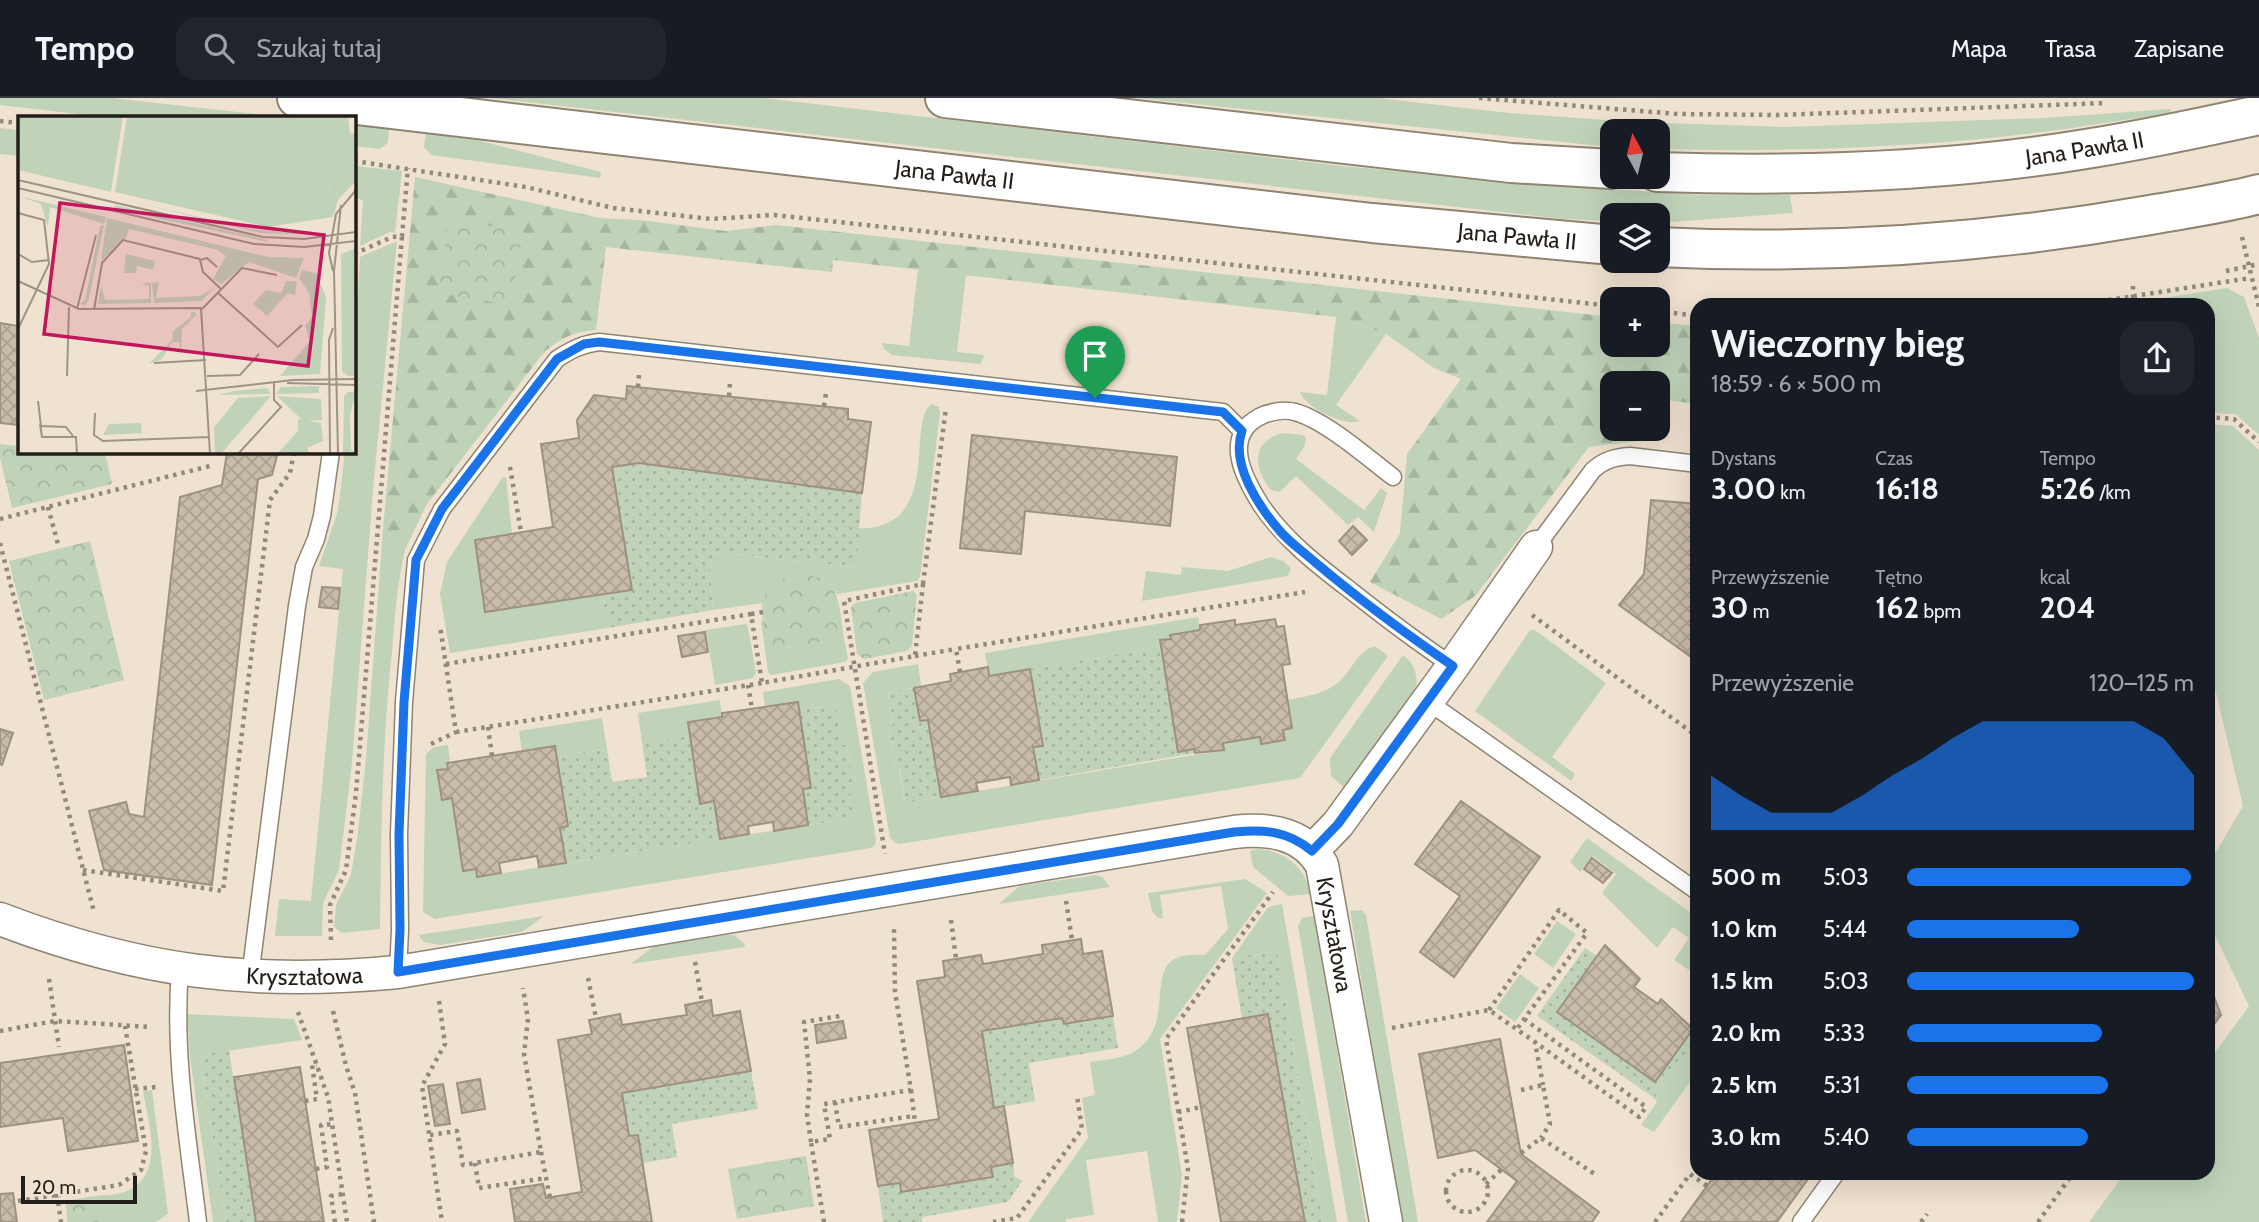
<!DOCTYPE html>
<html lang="pl">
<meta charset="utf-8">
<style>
body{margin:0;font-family:Cabin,sans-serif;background:#20242c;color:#f1f3f6;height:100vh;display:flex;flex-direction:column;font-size:26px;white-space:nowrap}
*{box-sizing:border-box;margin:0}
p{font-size:23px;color:#9ea1a6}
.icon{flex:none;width:38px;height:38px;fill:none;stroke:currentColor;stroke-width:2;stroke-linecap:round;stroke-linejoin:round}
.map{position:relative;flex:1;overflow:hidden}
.drawer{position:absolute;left:1690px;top:200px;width:525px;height:882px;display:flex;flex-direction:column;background:#171b24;border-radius:21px;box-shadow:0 7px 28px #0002}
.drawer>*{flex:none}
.needle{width:46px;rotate:353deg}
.controls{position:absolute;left:1600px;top:21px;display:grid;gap:14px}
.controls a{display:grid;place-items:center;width:70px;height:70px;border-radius:14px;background:#171b24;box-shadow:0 7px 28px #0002;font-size:35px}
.scale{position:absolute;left:21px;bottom:18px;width:116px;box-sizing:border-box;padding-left:7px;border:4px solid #231e17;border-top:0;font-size:19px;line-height:24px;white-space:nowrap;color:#231e17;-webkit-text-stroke:5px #f0e2d0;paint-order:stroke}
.pin{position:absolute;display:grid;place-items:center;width:60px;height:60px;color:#fff;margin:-72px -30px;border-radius:50% 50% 50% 0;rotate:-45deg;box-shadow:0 0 7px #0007}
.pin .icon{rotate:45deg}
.round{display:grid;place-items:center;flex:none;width:74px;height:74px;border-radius:21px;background:#20242c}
.head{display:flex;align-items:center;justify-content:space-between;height:119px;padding:0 21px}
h1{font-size:38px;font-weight:700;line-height:52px}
.stats{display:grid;grid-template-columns:repeat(3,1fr);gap:10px;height:119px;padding:7px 21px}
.stats div{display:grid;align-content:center}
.stats b{font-size:30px;font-weight:700}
.stats small{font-size:19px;font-weight:400}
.stats p{font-size:19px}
.chart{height:196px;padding:14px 21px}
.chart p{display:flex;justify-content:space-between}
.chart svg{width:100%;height:126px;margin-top:7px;fill:#1a73e8;opacity:.7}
ul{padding:0 21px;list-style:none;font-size:23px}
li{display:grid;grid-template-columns:112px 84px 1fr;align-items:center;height:52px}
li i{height:18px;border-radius:9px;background:#1a73e8}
header{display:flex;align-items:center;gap:42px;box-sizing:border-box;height:98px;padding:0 35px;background:#171b24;border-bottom:2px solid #363941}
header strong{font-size:33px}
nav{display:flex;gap:38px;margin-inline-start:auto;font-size:24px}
.search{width:490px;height:63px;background:#20242c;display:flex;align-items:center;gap:18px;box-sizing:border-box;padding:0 24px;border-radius:21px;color:#9ea1a6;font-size:26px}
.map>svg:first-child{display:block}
.grass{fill:#c0d3b9}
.forest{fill:url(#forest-firs)}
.park{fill:url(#park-crowns)}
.garden{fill:url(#garden-dots)}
.building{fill:url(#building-cross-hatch);stroke:#9d9180;stroke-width:2}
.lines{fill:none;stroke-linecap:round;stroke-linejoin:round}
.lane-casing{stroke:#8f8372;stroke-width:19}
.street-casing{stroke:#8f8372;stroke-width:35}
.primary-casing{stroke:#8f8372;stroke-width:42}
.path{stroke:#92887b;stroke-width:4.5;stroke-dasharray:3.5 5;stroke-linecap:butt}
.lane{stroke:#fff;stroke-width:16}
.street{stroke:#fff;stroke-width:32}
.primary{stroke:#fff;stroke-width:38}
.route-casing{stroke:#fff;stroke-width:14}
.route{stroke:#1a73e8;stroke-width:9}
.labels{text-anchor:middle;stroke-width:7;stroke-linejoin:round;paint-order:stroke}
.street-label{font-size:23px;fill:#231e17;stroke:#f0e2d0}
.inset-road{fill:none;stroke:#9e9486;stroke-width:2}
.view{fill:#c2185b;fill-opacity:0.15;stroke:#c2185b;stroke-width:3.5}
.inset-edge{fill:none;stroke:#231e17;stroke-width:3.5}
</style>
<header>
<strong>Tempo</strong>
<div class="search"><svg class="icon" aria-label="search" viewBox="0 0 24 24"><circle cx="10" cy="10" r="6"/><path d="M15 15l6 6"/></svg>Szukaj tutaj</div>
<nav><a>Mapa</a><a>Trasa</a><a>Zapisane</a></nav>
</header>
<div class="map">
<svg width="2259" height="1124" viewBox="0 0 2259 1124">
<defs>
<pattern id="forest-firs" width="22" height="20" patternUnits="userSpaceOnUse" patternTransform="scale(1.75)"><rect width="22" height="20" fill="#c0d3b9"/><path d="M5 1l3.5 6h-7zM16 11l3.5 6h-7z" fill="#a5b59e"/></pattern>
<pattern id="park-crowns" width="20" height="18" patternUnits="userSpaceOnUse" patternTransform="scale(1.75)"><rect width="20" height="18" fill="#c0d3b9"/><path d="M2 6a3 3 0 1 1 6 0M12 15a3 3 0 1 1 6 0" fill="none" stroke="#a5b59e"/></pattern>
<pattern id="garden-dots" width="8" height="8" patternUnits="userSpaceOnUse" patternTransform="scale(1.75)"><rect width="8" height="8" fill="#c0d3b9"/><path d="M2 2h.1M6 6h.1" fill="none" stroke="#a5b59e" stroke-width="1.8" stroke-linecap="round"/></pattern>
<pattern id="building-cross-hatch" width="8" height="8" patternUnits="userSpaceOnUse" patternTransform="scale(1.75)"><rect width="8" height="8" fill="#c8bba9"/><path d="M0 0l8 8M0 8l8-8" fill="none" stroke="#aca091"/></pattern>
</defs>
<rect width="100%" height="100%" fill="#f0e2d0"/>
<path class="grass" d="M0,0H112L282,19H104L0,7Z
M490,0H764L1352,69L1563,88L1700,97H1790L1793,115L1657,125V117H1612V123L1564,121Z
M1138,0H1378L1509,15L1632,24L1785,29L2044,20L2170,11L2172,15C2105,25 2038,36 1971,42C1867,51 1762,54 1657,51V33H1612V49H1610Z
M354,27L389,31L388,45L379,51L354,48Z
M0,30L19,32V58L0,56Z
M426,35L481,43L601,74L600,80L431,57L424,49Z
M354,68L402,73L395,135L390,134L360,148L363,102L354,100Z
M397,143L373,392L352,665L339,772L323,805L322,838H275L279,801L311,803L343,471L319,468L338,413L345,354H354V265L360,159Z
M918,171L966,177L957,254L985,257L980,266L892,257L884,251L882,245L909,248Z
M2227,190L2244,199L2259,240V337L2235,316L2209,315L2208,206H2143L2144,203Z
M1336,219L1386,236L1336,307L1360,323C1344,329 1305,309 1300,294L1327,297Z
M932,306L939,309L940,315L920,479L917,483L837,496C821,477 811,473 787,482C774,487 768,491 763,505L713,512L710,475L713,454L855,469L858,430C868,431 875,430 885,426C936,406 908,320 932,306Z
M2209,326L2233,328L2259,352V1124H2089L2125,1075L2208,1074L2209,963L2249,908L2208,823L2209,766L2243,708L2209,565Z
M1284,335L1303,337L1306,340L1305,347L1296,361L1364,412L1381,390L1387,395L1374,434L1358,419L1348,427L1296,378L1280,394L1271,392C1253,371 1251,341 1284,335Z
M506,379L512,435L475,442L485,513L602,496L608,530L450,555L440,496L447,464L502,380Z
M383,431L405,452C397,485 395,519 392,553C382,646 381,738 380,831L342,835L334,829L336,807L351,777L358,734L366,660Z
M1271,459L1283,463L1291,470L1288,478L1142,503L1146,473L1181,477L1182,469L1228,473Z
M1198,519L1200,532L1170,537L1171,541L1160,543L1161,549L989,578L985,555Z
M761,523H764L770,553L844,540L848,561L845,564L771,577L768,574Z
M746,526L748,529L756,575L753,580L715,587L706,532Z
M1530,532H1535L1606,585L1552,659L1575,676L1571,683L1475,613Z
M1375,548L1388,558L1300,680L900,746L896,745L890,740L863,585L873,574L918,566L921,588L888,595L893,628L889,630L896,671H899L905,705L1224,652L1223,645L1260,639L1261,646L1283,632L1292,630L1288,602C1307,598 1325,596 1340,583C1352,572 1358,552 1375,548Z
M1403,557C1415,566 1418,577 1416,592L1345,690L1331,678L1330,660Z
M839,581L850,588L876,741L875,747L871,750L435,821L423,814L426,656L434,649L448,647L450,665L447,666L448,671L437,673L442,702L452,700L463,772L476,771L478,779L854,720L848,687L853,686L847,647L842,648L835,607L799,612L765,609L763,594Z
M720,602L722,619L690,638L642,645L638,615Z
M602,620L607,651L557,659L555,648L522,654L519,633Z
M1587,740L1697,819V867L1692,874L1674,862L1689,840L1673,829L1657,850L1602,795L1616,776L1593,758L1580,774L1570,764Z
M1258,751C1285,753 1305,769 1311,796L1288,798L1253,769L1250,753Z
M1096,777L1102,779L1110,789L999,806L1019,788Z
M1245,781L1267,795L1160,941L1182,1077L1177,1124H1158L1147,1053L1086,1062L1094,1117L1066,1121V1124H1028L1088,1040L1082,1000L1095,997L1090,964C1103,962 1120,961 1132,955C1178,929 1144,871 1179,859C1187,856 1197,857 1205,857L1228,831L1221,788L1160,797L1163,820H1158L1152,813L1148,795Z
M1282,806L1337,1124H1323L1277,853L1232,860L1268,809Z
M1362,812L1366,817L1418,1124H1401L1350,813Z
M544,818L522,834L440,847L424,844L418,837Z
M1314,818L1366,1124H1348L1298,828L1302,820Z
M1557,823L1576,836L1553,870L1534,856Z
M726,837H734L744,845L745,849L631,866L654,848Z
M1520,876L1539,890L1515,924L1496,910Z
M187,916L294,921L302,942L200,957L226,1124H213L190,959Z
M1697,939V974L1654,1034L1641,1027L1657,1004L1654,1000Z
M152,992L168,1116L156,1124H99L95,1098C105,1097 117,1097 127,1093C166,1076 148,1024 143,993Z"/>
<path class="forest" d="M415,79L600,120L640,122L726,133L776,127L1612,219V247H1657V224L1697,228V306L1657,301V285H1612V331H1643L1638,343L1589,349L1475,498L1441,521L1370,484L1400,435L1407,356L1461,281L1434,270L1386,236L1336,219L833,162L832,174L606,149L596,232C574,233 562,240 545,253L427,406L405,452L383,431Z"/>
<path class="park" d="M449,121L523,134L511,207L437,195Z
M0,346L19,348V354L105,355L112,386L12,410L0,360Z
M90,443L124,582L44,602L9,463Z
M802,476C842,480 839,508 844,540L770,553C767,539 761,522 762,509C763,488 785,477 802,476Z
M913,493L917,497L912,548L907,553L864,561L857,556L851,509L855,505Z
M806,1058L814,1108L737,1121L728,1071Z
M95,1098L99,1124H67L66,1105L71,1102Z"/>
<path class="garden" d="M639,365L862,395L856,469L713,454L710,475L713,512L608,530L602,496L632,492L612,369Z
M1161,549L1178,653L1194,651L1195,655L1039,682L1033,649L1043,647L1030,571Z
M914,590L920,623L928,622L941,699L905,705L900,671H896L889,629L893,627L888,594Z
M835,607L842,647H847L853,686L849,687L854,720L808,727L803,691L799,612Z
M690,638L701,706L714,703L720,741L566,765L560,730L568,728L557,659L607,651L612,684L647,679L642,645Z
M1585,850L1597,858L1557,914L1655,984L1693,931L1697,934V939L1654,1000L1537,918Z
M1277,853L1323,1124H1305L1269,917L1242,921L1232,860Z
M1113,918L1118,950L1029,965L1035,1003L994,1010L982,933L1062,920L1064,926Z
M229,952L256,1124H226L200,957Z
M751,973L758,1011L672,1026L677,1059L643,1065L638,1037L629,1038L622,995Z
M1013,1065L1014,1078L1022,1083L1008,1104L922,1119V1124H883L878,1088L900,1085L902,1094L992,1080L991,1069Z"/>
<path class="building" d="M0,225L19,228V327L0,325Z
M627,288L848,311V321L871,324L862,395L639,365L612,369L632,492L485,514L475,442L553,429L541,346L579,340L577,322L594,297L626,301Z
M972,337L1177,359L1170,428L1025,413L1021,456L960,450Z
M227,354H278L272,377L258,381L212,787L104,772L89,713L126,704L129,716L144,719L180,399L222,387Z
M1651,402L1698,406V564L1619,507L1644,476Z
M1353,428L1367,442L1352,457L1339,443Z
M322,489L340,490L338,511L319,509Z
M1275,521L1277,529L1284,528L1290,566L1282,567L1292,630L1283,632L1285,642L1261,646L1260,639L1223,645L1224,652L1195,655L1194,651L1178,654L1160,542L1171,541L1170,537L1200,532V527L1235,522V527Z
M705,534L708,554L682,559L678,538Z
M988,569L989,578L1030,571L1043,648L1033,649L1039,682L1011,687L1010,679L976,685L978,693L941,699L928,622L920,623L914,590L951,583L950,576Z
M798,604L811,690L803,691L808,727L774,733L773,724L748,728L749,736L720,741L714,703L700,706L688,624L722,619V615Z
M0,631L13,635L2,667L0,666Z
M555,648L568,728L560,730L566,765L539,769L537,758L499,765L501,775L477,779L476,771L463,773L452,700L442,702L437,672L448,671L447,665Z
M1461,703L1540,759L1454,879L1420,854L1460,798L1415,766Z
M1592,760L1612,775L1603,785L1584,771Z
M1081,841L1083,856L1102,853L1113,918L1064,926L1062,920L982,933L994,1010L1004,1008L1013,1065L991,1069L993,1079L901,1094L900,1085L878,1088L869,1032L939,1021L917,883L945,879L943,863L981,857L983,866L1043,856L1042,847Z
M1605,847L1640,881L1634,889L1658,906L1661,901L1693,931L1655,984L1557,914Z
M2208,883L2221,917L2208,934Z
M711,902L713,918L740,913L751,973L622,995L629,1038L638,1037L652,1124H515L510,1091L543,1086L546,1100L582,1094L558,942L592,936L589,922L620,916L622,927L687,917L685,907Z
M1268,916L1305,1124H1221L1187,930Z
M843,923L846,940L817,945L815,927Z
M1500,941L1521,1056L1599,1114L1592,1124H1487L1517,1083L1475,1052L1438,1060L1419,956Z
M124,947L138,1043L68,1053L63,1020L0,1029V965Z
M300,969L324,1124H256L234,979Z
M480,981L485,1011L462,1015L457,985Z
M443,986L450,1026L435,1028L428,988Z
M1717,1074H1813L1777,1124H1681Z
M13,1095L17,1124H0V1096Z"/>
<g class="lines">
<g class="lane-casing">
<path id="lane" d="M1393,379C1368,360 1325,322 1295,314C1283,311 1269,314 1259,319C1222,339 1244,380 1261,407C1284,441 1317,467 1350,492C1384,519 1417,544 1453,568
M1536,449L1593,372C1604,362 1615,359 1630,358L1698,366
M1427,603L1698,794
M180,872C173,957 188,1040 198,1124
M398,874L400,832L399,736L404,604L416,462L442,411L557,261C571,252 582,246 599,244L1223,314L1242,333
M250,879L297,508L304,469L316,441L322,418L331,354
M1801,1124L1837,1074"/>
</g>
<g class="street-casing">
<g id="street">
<path d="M1312,753L1338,726L1453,568L1536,449"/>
<path id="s1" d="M0,821C139,874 250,888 398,874L1234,734C1268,730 1303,734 1322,767L1386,1124"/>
</g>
</g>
<g class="primary-casing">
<g id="primary">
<path id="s2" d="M297,0L1372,125L1612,147"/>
<path d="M945,0L1511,65L1612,71"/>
<path id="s3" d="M1657,74C1802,79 1949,74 2092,50C2148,41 2204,29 2259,17"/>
<path d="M1657,149C1820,157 1984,146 2144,118C2183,111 2221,106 2259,96"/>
</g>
</g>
<path class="path" d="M1479,0L1678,16L1779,17L2107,5
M0,23L19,25
M354,63L526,89L613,110L711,121L774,117L1612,208
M2242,139L2259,209
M354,156L392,139L402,138L408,70
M2226,173L2259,166
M2133,188V206
M2083,206L2250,180
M1657,213L1698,218
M638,289L639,276
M729,298L730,285
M824,308L826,295
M2208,319L2234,321L2259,344
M510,369L521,434
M48,409L59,450
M0,421L214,367
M0,445L94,814
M923,486L946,310
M751,516L763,514
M1532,517L1698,639
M915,558L956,551
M446,566L751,516L762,585L915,558L923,486L844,503L885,756
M960,574L956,551L1305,494
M748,587L752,611
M488,629L492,658
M456,634L762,585
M431,646L456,634L440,528
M83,772L223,793L270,402L290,375L294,354
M1066,803L1072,842
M951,822L956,861
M331,842L330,807L346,772L356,695L402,138
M695,864L702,904
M588,880L596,920
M49,881L59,949
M439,903L445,946L422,988L442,1124
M1489,912L1559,812L1587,835L1517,931
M333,913L346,968L355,995L374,1124
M298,914L328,999L347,1124
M1524,921L1646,1009L1639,1019L1535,944
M1392,930L1489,912L1535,944L1543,987
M0,933L55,923L152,929
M135,991L156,989
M911,992L915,1025
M1521,992L1543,987L1550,1026L1541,1040
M305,1003L317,1001L312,967H317
M835,1004L839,1029L914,1018
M1178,1014L1201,1009
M430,1037L457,1033L463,1067L541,1054L524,956L528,921L523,890
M811,1044L807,1017L810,981L804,924L840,918
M541,1054L550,1100
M1521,1055L1541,1040L1596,1077
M475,1065L479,1090L546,1080
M316,1071L327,1069L321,1027L332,1026
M1446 1093a21 21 0 1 1 42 0a21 21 0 1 1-42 0Z
M1486,1086L1501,1072
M57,1096L61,1124
M18,1103L119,1087L141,1072L146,1053L125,928
M335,1124L331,1098L343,1096
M824,1124L811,1044L830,1041L824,1006L911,992L895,894L894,831
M993,1124L1017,1120L1082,1031L1077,998
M1182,1124L1188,1070L1166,941L1273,794
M1655,1124L1690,1076L1707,1088
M1921,1124L1927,1116
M2038,1124L2074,1074"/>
<use href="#lane" class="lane"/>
<use href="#street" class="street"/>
<use href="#primary" class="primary"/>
</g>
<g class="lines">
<g class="route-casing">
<path id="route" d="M599,244L1223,314L1242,333C1230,366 1259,409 1280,433C1290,445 1305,455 1316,465C1360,502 1406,536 1453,568L1338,726L1312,753C1288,733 1264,731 1234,734L398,874L400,832L399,736L404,604L416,462L442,411L557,261L584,246Z"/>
</g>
<use href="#route" class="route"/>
</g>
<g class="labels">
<g class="street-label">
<text dy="8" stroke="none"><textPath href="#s3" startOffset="429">Jana Pawła II</textPath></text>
<text dy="8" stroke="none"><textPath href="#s2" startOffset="662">Jana Pawła II</textPath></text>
<text dy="8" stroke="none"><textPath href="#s2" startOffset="1228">Jana Pawła II</textPath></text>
<text dy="8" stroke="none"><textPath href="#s1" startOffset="1424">Kryształowa</textPath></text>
<text dy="8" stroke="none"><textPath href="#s1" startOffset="312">Kryształowa</textPath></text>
</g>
</g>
<g transform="translate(18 18)">
<rect width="338" height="338" fill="#f0e2d0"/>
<path d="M0,0H105L93,76L0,54ZM332,17H338V65L320,84L315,101L309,56L336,50ZM0,80L88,101L86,108L32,91L30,111L23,88ZM100,82L232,113L295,119L242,117ZM97,89L250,124V126L96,93ZM86,109L71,182L68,189L62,188L67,184L82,110ZM338,132V260H330L324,256L323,138ZM284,154L298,157L308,181L302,258L262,260L292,225L287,210L294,201L291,177L281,162ZM268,165L279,166L277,179L270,177L249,200L235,188L248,174L263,177ZM141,166L138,182L182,180L196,172L184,185L136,187L134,167ZM123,167H133V187L80,188L83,169L87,184L131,183V170ZM165,196H176L179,198L164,213L163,240L161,226H154L144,243L131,248L154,224L155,215L173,201V196ZM301,270V277L258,278L263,271ZM249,272L253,278L200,279L216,275ZM330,276H338L332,299L333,333L338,338H325L326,280ZM253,280L203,338H197L196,311L220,282ZM259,280L303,283L304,304L285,305ZM280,303L303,307L305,325L289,332L292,338H259L280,315ZM123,307L124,317L85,319L91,308Z" fill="#c0d3b9"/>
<path d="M89,102L250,141L286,142L278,162L231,146L203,168L195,163L208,140L200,134L111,113L108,122L83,145Z" fill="#c0d3b9"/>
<path d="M109,0H330L336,50L309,57L315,101L250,111L97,76ZM108,138L137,145L135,154L119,150L118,157H106Z" fill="#c0d3b9"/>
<path class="inset-road" d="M0,64L245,121L286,123L338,116M0,72L236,128L286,131L338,125M0,97L26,104L31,148L0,213M0,138L14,146L31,144M199,151L189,142L182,144L185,156L204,174M315,155L311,137L318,98L338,74M0,165L61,193L183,192L192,338M200,177L260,231L284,209M59,193L78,119M184,193L224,152L259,159M76,194L84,147L105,124L182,143M136,247L188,244M49,260L51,191M189,260L222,259L241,238M269,267L338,269M178,275L275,264L338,263M20,285L23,310L48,311L55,320M77,297L76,319L85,325L191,321M22,308L24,321H58L59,338M220,338L263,291L256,284V267M312,338L311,224L315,212M320,338L316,155L323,89"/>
<path class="view" d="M42,87L306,119L290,250L26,218Z"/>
<rect width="338" height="338" class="inset-edge"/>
</g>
</svg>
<div class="controls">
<a><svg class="needle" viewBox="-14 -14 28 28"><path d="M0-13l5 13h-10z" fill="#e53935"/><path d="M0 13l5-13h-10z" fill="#9ea1a6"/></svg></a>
<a><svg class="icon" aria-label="layers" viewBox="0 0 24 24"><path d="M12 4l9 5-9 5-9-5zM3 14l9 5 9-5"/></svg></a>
<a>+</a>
<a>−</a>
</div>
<div class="scale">20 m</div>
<div class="pin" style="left:1095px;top:300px;background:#1e9e55"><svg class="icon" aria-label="arrive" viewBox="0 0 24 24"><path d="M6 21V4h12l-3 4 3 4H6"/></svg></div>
<section class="drawer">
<div class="head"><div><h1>Wieczorny bieg</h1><p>18:59 · 6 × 500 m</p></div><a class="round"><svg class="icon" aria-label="share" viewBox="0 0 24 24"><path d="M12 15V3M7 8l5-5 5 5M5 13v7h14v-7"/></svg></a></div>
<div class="stats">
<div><p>Dystans</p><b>3.00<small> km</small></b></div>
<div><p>Czas</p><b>16:18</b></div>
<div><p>Tempo</p><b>5:26<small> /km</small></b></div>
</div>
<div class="stats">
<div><p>Przewyższenie</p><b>30<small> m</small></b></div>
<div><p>Tętno</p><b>162<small> bpm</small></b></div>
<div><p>kcal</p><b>204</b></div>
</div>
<div class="chart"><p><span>Przewyższenie</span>120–125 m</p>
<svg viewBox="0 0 160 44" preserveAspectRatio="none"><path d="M0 44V25L10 32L20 38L30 38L40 38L50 32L60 25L70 19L80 12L90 6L100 6L110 6L120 6L130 6L140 6L150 12L160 25V44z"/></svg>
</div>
<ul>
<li><b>500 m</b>5:03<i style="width:99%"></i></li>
<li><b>1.0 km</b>5:44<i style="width:60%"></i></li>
<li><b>1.5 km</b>5:03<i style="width:100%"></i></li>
<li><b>2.0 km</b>5:33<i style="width:68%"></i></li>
<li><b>2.5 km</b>5:31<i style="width:70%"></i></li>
<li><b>3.0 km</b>5:40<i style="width:63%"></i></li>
</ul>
</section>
</div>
